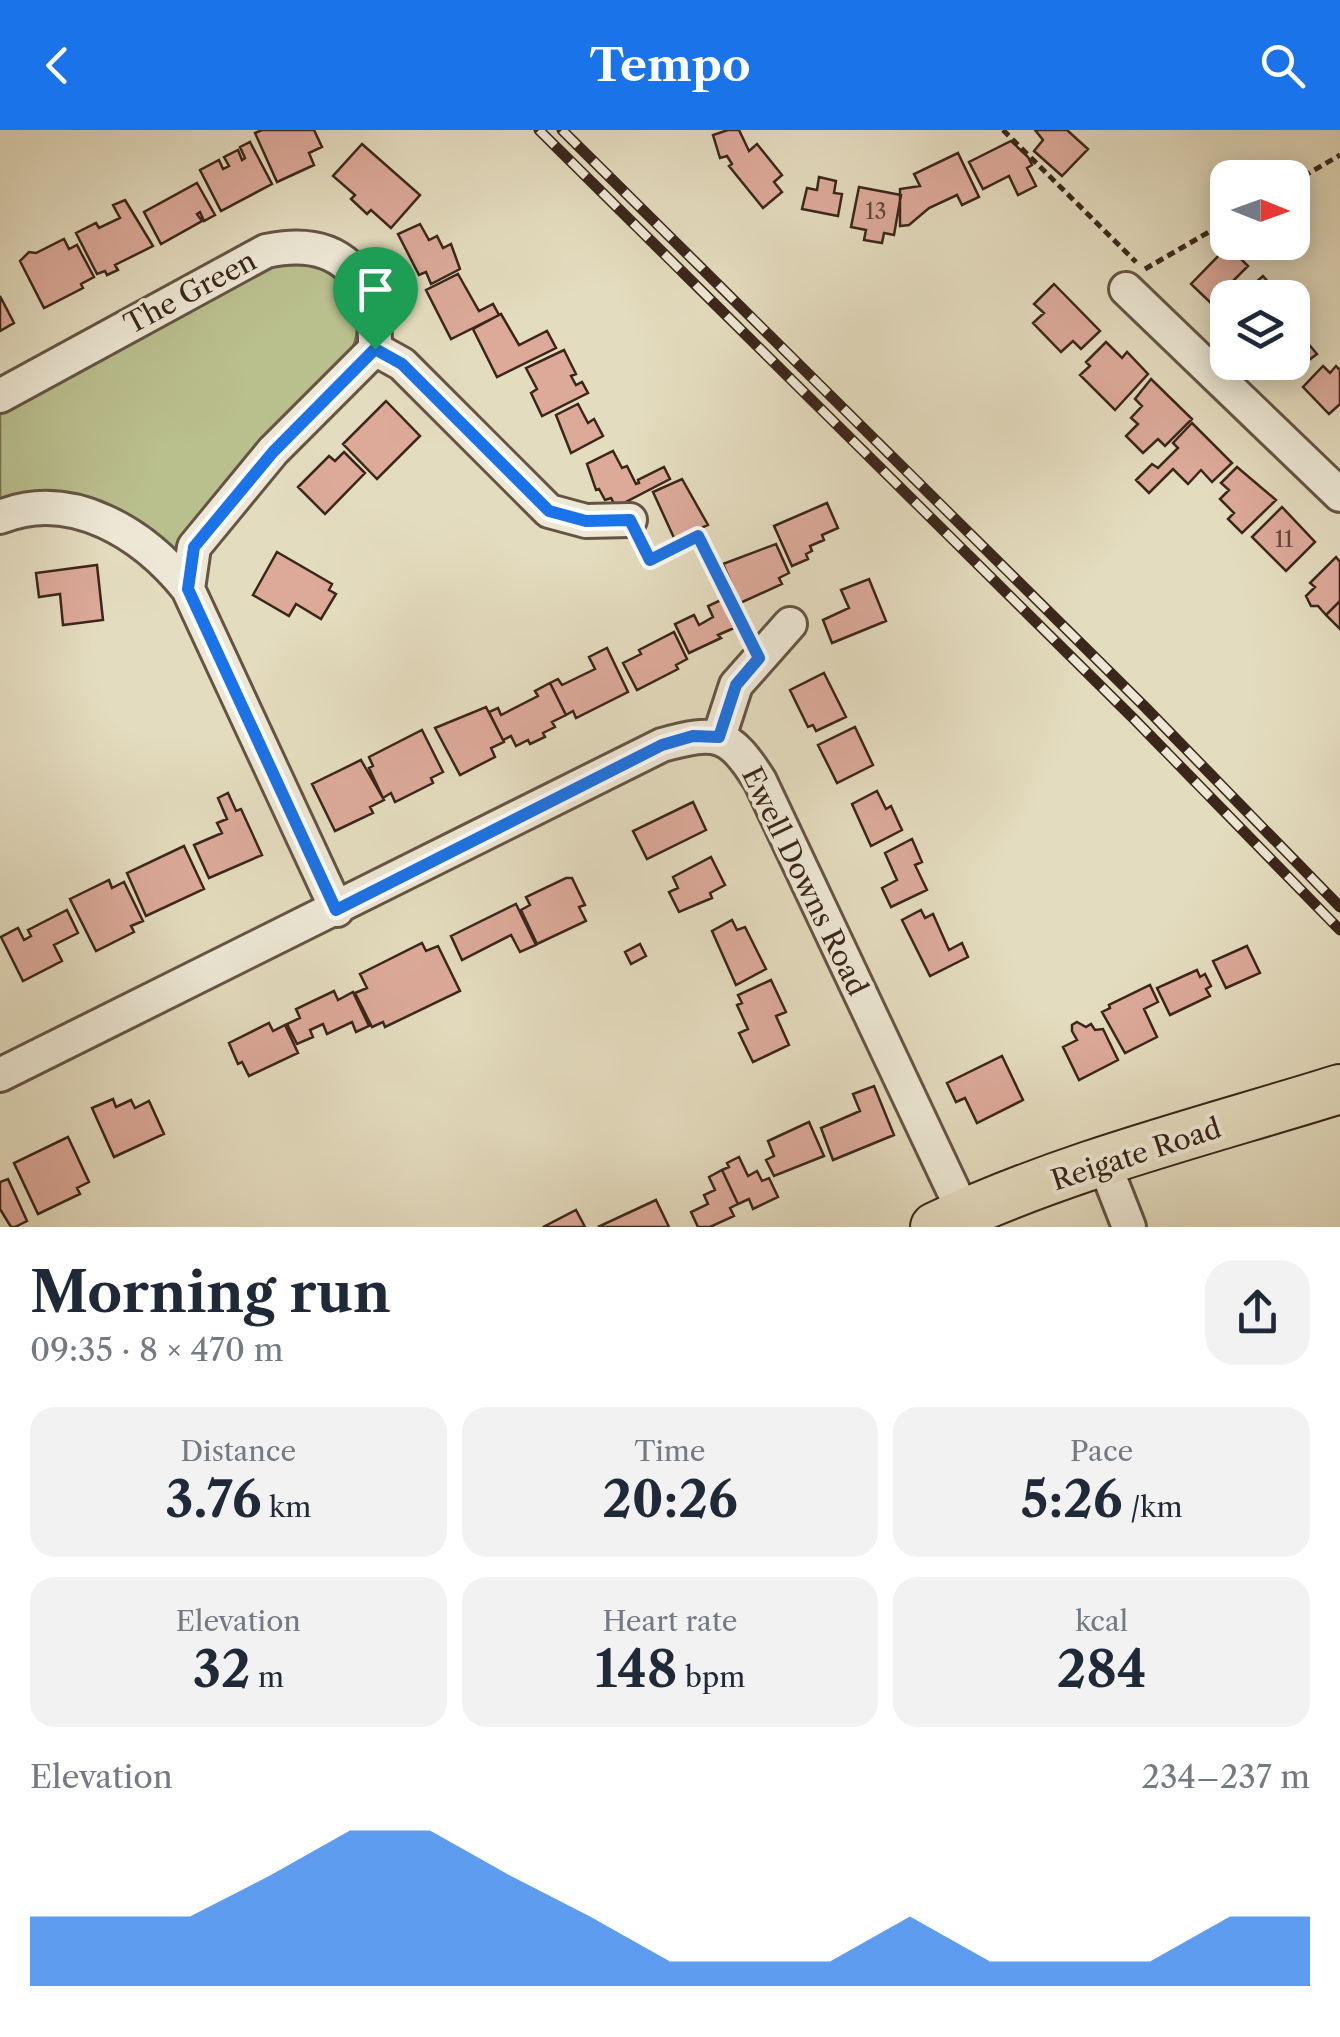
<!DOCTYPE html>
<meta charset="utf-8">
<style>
body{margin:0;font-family:"Libre Caslon Text",serif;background:#f2f2f3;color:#1f2937;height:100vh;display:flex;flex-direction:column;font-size:38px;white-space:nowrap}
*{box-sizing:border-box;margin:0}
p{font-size:32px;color:#747a83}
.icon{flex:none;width:55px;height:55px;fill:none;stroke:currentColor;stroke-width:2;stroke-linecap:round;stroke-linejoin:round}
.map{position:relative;height:1097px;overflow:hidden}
.side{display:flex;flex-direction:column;background:#fff;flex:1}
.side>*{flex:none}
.needle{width:65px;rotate:91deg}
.controls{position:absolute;left:1210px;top:30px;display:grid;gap:20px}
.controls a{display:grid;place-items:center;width:100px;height:100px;border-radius:20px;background:#fff;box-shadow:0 5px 25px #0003;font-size:50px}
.pin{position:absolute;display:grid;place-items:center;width:85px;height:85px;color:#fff;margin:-102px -42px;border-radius:50% 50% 50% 0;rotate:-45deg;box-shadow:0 0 10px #0007}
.pin .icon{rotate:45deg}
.round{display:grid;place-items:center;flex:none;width:105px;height:105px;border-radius:30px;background:#f2f2f3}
.headline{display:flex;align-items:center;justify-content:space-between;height:170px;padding:0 30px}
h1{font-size:55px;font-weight:700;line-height:75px}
.metrics{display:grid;grid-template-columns:repeat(3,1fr);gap:15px;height:170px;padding:10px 30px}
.metrics div{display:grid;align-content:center;border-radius:25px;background:#f2f2f3;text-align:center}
.metrics b{font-size:50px;font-weight:700}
.metrics small{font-size:28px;font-weight:400}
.metrics p{font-size:28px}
.chart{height:280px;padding:20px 30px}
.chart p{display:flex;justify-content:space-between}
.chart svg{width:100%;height:180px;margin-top:10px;fill:#1a73e8;opacity:.7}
header{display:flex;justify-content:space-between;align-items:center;height:130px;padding:0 30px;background:#1a73e8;color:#fff;font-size:45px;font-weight:700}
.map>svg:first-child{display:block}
.green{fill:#babf8e;stroke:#7a7254;stroke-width:2.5}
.building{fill:#ddaa9a;stroke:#3b261b;stroke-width:2.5}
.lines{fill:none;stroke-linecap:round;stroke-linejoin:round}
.minor-casing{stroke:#655444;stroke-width:38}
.highway-casing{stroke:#3b261b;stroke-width:52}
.path{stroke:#3b261b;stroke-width:5;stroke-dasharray:8 5;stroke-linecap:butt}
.minor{stroke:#ede8d5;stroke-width:32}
.highway{stroke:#e4dcbf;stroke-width:48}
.rail-casing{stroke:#3b261b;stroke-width:11}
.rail{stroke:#ede8d5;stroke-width:8;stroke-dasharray:22;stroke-linecap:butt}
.route-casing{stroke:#fff;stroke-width:20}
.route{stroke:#1a73e8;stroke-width:12}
.labels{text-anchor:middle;stroke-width:8;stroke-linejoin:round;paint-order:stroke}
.number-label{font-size:22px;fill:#64473b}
.street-label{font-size:28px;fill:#3b261b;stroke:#ede8d5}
</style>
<header><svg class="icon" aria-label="back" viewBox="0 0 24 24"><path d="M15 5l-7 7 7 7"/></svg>Tempo<svg class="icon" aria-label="search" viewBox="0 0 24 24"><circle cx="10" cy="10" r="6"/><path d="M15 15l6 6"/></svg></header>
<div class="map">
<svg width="1340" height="1097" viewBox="0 0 1340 1097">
<rect width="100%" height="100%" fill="#e4dcbf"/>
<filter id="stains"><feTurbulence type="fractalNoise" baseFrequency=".002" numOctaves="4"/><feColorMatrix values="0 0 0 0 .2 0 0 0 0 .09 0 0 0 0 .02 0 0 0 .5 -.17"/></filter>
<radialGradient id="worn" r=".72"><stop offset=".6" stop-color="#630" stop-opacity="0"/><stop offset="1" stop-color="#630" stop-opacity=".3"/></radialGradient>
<path class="green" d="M319,129C351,162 370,176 350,226L176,430L143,404L0,379V276L266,133Z"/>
<path class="building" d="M262,0H314L322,17L309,23L314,35L277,52L255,3Z
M728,0H739L749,21L757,14L782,45L774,52L782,62L763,78L729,36L732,34L727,26L720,28L713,5Z
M1035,0H1067L1088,19L1062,46L1034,21L1043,10Z
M1011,11L1028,27L1032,35L1027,38L1036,56L1018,65L1009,46L983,59L969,32Z
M250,12L272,54L221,81L200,40L219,30L223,39L229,36L224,27L238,20L242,30L245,28L240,17Z
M362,14L420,65L391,98L371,80L367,84L351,69L355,65L333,46Z
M958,23L979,67L962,75L957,65L929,78L909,95L900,96V59L920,56L914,44Z
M819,47L836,51L834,63L842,64L838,86L802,79L807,58L817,60Z
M197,53L215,85L204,91L200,82L197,84L202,91L161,114L144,82Z
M859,57L901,65L894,105L884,103L882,113L864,110L866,100L851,97Z
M125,70L153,116L115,135L118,140L107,145L105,141L97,144L76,103L96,93L99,98L120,88L113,75Z
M420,94L429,110L437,106L443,118L451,114L460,139L431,154L426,142L419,145L398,104Z
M64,109L69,119L77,115L94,147L81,154L83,158L44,178L20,131L29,122L36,123Z
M1228,116L1248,136L1232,152L1236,156L1215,177L1191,154Z
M458,144L479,181L493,174L499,185L451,209L426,160Z
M1263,146L1282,168H1238Z
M1054,154L1100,201L1081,219L1073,211L1061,222L1033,193L1044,183L1034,174Z
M0,166L14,193L0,201Z
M501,184L519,215L547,201L556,218L497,247L473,199Z
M1293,196L1317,224L1285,248L1271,232H1292Z
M1106,212L1122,228L1127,222L1148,244L1115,280L1080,245L1090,236L1086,232Z
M564,220L576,244L571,246L576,255L582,252L588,263L542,286L531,263L537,259L526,238Z
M1323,236L1330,243L1336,236L1340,240V274L1329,284L1303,257Z
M1151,249L1192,289L1165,316L1158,309L1143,323L1126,306L1138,294L1131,288L1142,276L1135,269Z
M386,271L420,306L377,349L343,314Z
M578,274L588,293L594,289L603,306L571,323L556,285Z
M1192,293L1232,333L1212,352L1201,340L1188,354L1173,339L1149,363L1136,350L1152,334L1158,338L1178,318L1173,313Z
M613,321L622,338L627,336L636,354L639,353L638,350L664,337L670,349L616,377L611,368L605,370L599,359L596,360L587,334Z
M344,322L365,343L325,384L298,357L329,326L335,331Z
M1237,337L1276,370L1242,403L1228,389L1234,383L1220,369L1229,360L1221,353Z
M682,349L708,395L675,410L653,362Z
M827,373L838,398L822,405L824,410L810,416L812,421L806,424L808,429L792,436L774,396Z
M1282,377L1315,412L1286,441L1252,407Z
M776,414L789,443L779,448L782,454L740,473L723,434Z
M277,422L332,454L329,460L336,464L321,489L296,474L289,486L253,465Z
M1336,427L1340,432V471L1326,485L1318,476H1311L1306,466L1315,457L1310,453Z
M97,435L103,490L63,495L60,464L39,467L36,443Z
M869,449L886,491L832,513L823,490L849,478L841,460Z
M721,470L734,498L718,505L721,508L689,523L675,494L694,485L699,495L713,487L708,476Z
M1340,471V499L1326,485Z
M674,502L687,529L676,535L678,539L637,560L623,533L641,524L639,520Z
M607,518L628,562L576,588L573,581L566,585L550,553L558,549L562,555L595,539L589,527Z
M824,543L846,587L816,601L813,595L808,597L790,560Z
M550,553L566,585L552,592L555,597L543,603L545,607L530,614L528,610L516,616L511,606L503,610L489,582L498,578L501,585L538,566L535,561Z
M486,577L504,612L491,618L495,627L460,645L435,598Z
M855,597L873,635L837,653L818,615Z
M422,600L443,642L431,648L433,653L395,672L391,663L383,668L369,638L373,636L369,627Z
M361,630L384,670L370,677L373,683L335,701L312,654Z
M877,661L886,679L891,676L902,700L871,716L852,674Z
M228,663L236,681L241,679L262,725L209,748L194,715L222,703L217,693L227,689L218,668Z
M693,672L706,700L647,729L633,701Z
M912,709L922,732L915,735L927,760L891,777L882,758L897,750L885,723Z
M184,716L204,759L146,786L127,743Z
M711,727L725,755L710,763L712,768L679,782L669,762L678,758L673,747Z
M566,748H572L585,775L579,777L586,791L537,814L521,780L530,775L526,767Z
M109,750L112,758L124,752L143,791L131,796L134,802L96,821L70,769Z
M516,774L536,815L520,822L511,805L462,830L451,806Z
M67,780L78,803L54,815L62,831L23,851L1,807L18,798L24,810L31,806L28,800Z
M921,780L925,788L933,784L949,820L962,813L968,827L930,846L902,790Z
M732,790L737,800L745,797L766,839L736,855L712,801Z
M422,813L426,821L438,816L460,861L385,897L383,892L372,897L355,863L367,858L360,844Z
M640,814L646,826L631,834L625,822Z
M1247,816L1260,843L1226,858L1213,831Z
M1197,840L1200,847L1205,844L1211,856L1206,859L1210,866L1170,885L1157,858Z
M771,850L786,882L776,886L789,915L753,932L739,903L748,899L737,875L742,873L738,865Z
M1150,855L1158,872L1144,879L1157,907L1125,923L1102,882L1110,878L1109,875Z
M334,861L338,870L353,862L369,896L356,902L352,892L327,904L323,894L310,900L313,907L297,914L287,894L300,888L296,879Z
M1077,892L1086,897L1091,894L1095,900L1103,899L1118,930L1079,950L1063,917L1077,910L1072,901V895Z
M269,893L273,901L285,895L298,923L249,946L242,932L238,934L229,913Z
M1002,926L1023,970L977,993L965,968L956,972L947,953Z
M874,956L894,1005L833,1030L821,998L860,981L853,964Z
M113,969L116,977L131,970L135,978L149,971L164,1004L114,1027L92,978Z
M809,992L824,1026L774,1046L766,1030L774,1026L768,1011Z
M68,1007L89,1052L77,1058L80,1064L38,1084L14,1033Z
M739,1027L748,1046L757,1041L762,1051L769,1048L778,1067L753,1079L749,1069L738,1074L722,1040L729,1037L727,1033Z
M722,1040L738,1074L730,1078L734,1086L710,1097H698L691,1082L708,1074L704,1065L715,1060L709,1047Z
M8,1049L27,1091L15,1097H11L0,1079V1052Z
M656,1070L669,1097H598Z
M576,1080L585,1097H543Z"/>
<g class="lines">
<g class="minor-casing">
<path id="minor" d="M1126,159L1340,365
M375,219L402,234L549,381L586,391L630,390
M0,266L266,121C340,105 377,146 375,219L273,321L194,417L188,459
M0,387C72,358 144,404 188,459L337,780
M719,607L736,555L790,494
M0,945L662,615C717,600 729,602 760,651L964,1083
M1104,1033L1129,1097"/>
</g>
<g class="highway-casing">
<path id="highway" d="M935,1097C1063,1036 1205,1001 1340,959"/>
</g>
<path class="path" d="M1003,0L1136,132
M1292,53L1340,25
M1145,139L1228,91
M640,411L649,429L698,406L747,503"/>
<use href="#minor" class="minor"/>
<use href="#highway" class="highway"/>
<g class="rail-casing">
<path id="rail" d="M539,0L1134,589L1340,800
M562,0L1145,577L1340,777"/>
</g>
<use href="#rail" class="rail"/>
</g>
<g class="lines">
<g class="route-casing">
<path id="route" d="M375,219L402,234L549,381L586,391L630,390L650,430L698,406L759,528L736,555L719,607L693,606L662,615L336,780L188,459L194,417L273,322Z"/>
</g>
<use href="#route" class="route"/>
</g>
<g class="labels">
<g class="number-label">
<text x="876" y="89">13</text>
<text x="1284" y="417">11</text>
</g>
<g class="street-label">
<text transform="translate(190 162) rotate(-28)" y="10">The Green</text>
<text transform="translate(805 751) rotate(64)" y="10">Ewell Downs Road</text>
<text transform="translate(1136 1024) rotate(-18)" y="10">Reigate Road</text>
</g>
</g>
<rect width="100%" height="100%" filter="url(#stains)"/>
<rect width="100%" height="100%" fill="url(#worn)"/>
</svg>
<div class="controls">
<a><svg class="needle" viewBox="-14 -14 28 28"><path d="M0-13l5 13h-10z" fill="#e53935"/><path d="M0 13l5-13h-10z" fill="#747a83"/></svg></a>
<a><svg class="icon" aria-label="layers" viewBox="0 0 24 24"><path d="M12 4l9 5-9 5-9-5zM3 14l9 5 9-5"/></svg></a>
</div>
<div class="pin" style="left:375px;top:219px;background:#1e9e55"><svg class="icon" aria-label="arrive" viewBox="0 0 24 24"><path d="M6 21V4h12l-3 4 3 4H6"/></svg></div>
</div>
<section class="side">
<div class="headline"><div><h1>Morning run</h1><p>09:35 · 8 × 470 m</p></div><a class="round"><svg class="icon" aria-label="share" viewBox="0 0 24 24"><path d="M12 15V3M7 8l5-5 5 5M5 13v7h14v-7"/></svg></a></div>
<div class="metrics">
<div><p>Distance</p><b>3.76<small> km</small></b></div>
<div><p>Time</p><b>20:26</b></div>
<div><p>Pace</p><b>5:26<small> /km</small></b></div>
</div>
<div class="metrics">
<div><p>Elevation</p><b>32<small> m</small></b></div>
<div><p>Heart rate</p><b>148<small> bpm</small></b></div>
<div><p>kcal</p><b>284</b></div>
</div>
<div class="chart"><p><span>Elevation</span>234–237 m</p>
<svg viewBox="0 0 160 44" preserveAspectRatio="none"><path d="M0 44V27L10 27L20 27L30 17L40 6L50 6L60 17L70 27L80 38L90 38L100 38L110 27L120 38L130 38L140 38L150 27L160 27V44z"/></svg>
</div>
</section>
